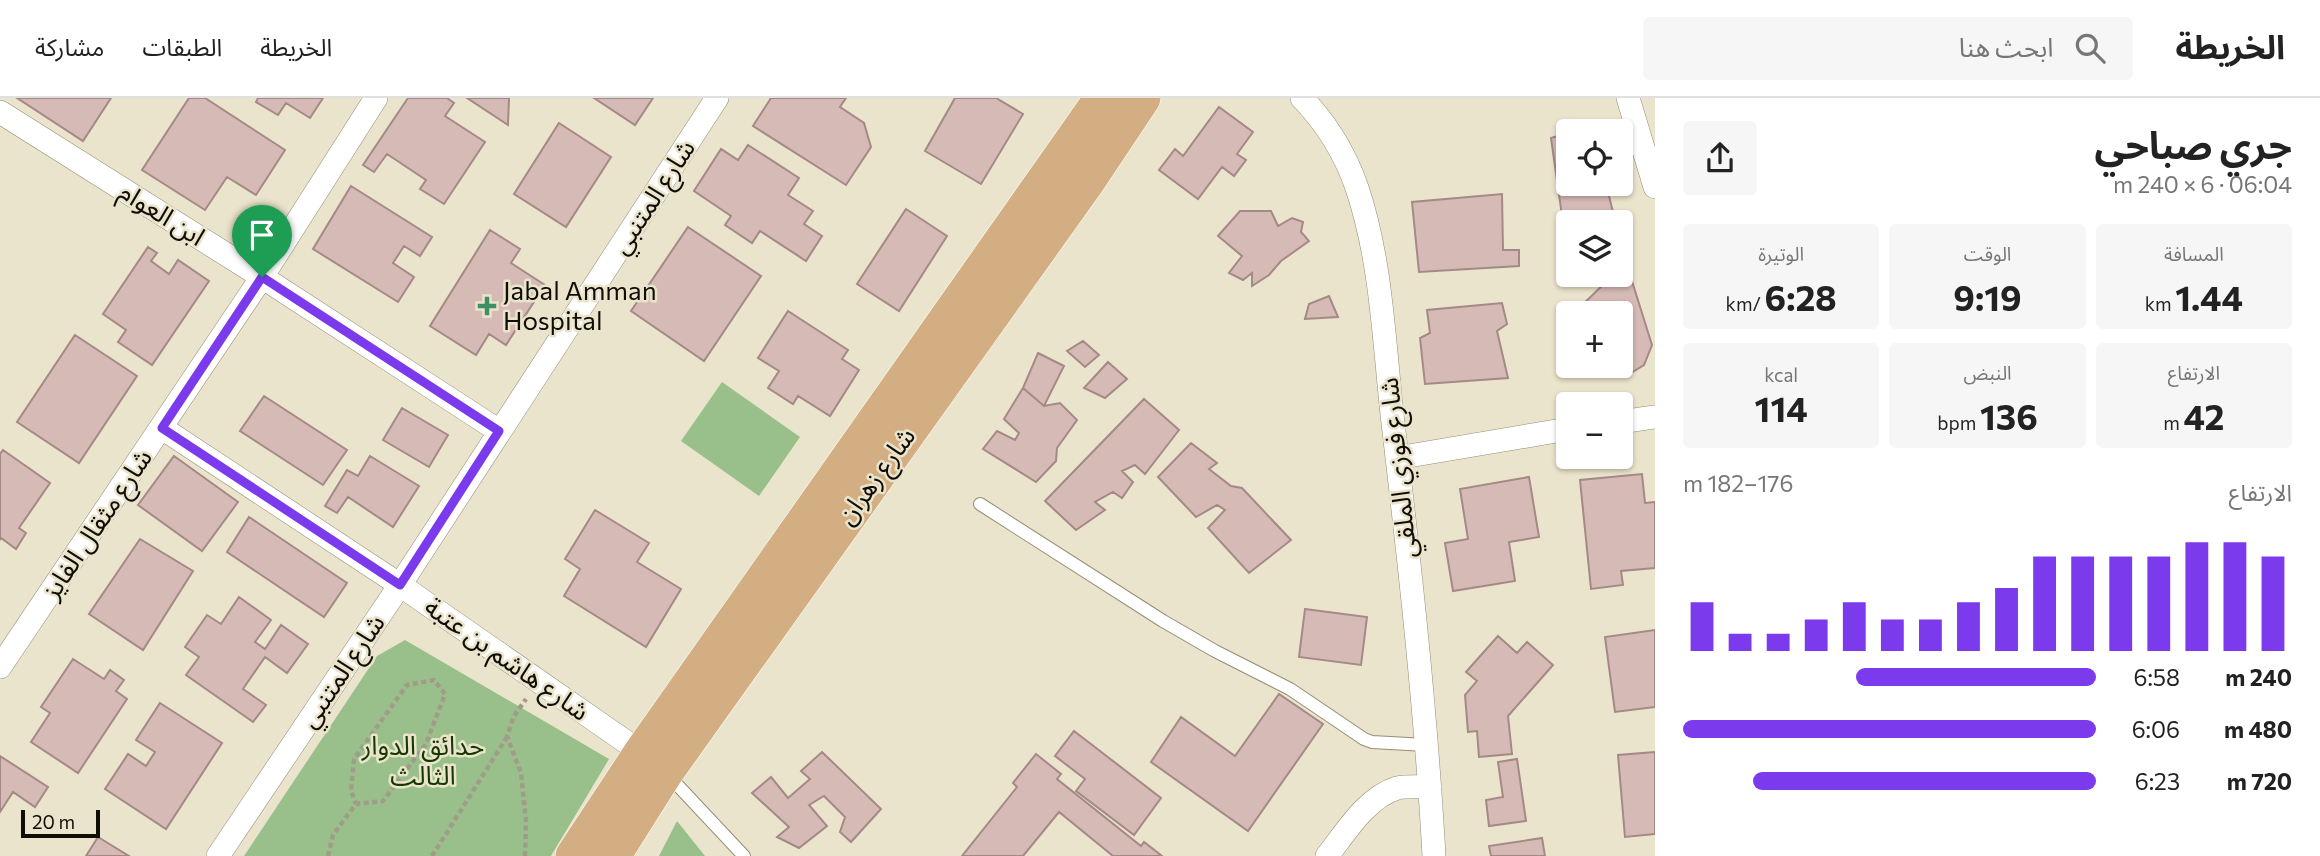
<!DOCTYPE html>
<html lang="ar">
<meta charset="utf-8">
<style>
body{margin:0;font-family:Commissioner,"Noto Sans Arabic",sans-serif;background:#f6f6f6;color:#222;direction:rtl;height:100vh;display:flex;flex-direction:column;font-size:26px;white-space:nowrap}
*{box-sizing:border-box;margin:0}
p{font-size:23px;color:#767676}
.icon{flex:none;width:38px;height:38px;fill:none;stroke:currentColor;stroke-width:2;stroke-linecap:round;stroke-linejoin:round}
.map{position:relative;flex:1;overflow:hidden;direction:ltr}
.drawer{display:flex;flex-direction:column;background:#fff;width:665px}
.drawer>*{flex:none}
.buttons{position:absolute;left:1556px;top:21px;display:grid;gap:14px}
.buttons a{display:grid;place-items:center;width:77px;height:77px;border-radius:7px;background:#fff;box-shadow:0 2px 5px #0004;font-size:35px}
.scale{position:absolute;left:21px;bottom:18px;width:79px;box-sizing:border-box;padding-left:7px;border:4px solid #0f0d05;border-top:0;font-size:19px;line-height:24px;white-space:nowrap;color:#0f0d05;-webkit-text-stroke:5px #ebe4cc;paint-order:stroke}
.pin{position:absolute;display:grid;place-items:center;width:60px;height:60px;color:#fff;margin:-72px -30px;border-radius:50% 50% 50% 0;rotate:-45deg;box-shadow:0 0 7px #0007}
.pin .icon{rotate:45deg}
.round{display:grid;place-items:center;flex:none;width:74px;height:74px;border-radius:7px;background:#f6f6f6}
.head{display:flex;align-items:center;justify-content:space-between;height:119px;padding:0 28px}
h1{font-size:38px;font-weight:700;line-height:52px}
.stats{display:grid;grid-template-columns:repeat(3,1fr);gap:10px;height:119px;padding:7px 28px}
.stats div{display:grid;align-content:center;border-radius:7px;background:#f6f6f6;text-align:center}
.stats b{font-size:35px;font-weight:700}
.stats small{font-size:19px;font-weight:400}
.stats p{font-size:19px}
.chart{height:196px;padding:14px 28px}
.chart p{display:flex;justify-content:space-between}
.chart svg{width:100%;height:126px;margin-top:7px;stroke:#7c3aed;stroke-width:6}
ul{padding:0 28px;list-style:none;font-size:23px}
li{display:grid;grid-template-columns:112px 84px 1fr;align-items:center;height:52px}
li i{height:18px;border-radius:9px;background:#7c3aed}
header{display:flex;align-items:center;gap:42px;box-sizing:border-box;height:98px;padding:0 35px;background:#fff;border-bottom:2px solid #e0e0e0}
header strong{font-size:33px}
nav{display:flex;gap:38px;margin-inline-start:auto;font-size:24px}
.search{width:490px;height:63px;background:#f6f6f6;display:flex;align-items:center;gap:18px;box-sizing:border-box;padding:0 24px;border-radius:7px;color:#767676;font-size:26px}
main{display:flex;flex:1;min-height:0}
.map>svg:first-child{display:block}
.green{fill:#99bf8a}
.building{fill:#d6bab6;stroke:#a48986;stroke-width:2}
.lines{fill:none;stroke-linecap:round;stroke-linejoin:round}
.lane-casing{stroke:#948d77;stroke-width:14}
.street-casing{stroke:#948d77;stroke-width:24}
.primary-casing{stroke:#fff;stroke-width:38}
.path{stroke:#a19c89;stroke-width:4.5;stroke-dasharray:5 3.5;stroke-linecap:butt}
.lane{stroke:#fff;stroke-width:12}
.street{stroke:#fff;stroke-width:23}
.primary{stroke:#d3ae82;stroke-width:37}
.route-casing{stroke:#fff;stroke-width:14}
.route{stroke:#7c3aed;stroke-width:9}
.poi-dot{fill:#3d9062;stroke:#ebe4cc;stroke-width:2.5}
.labels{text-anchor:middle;stroke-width:5;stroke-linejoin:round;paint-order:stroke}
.street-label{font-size:26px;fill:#0f0d05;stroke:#ebe4cc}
.poi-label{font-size:26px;fill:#0f0d05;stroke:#ebe4cc;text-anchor:start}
.park-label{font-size:26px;fill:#153801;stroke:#ebe4cc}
</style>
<header>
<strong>الخريطة</strong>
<div class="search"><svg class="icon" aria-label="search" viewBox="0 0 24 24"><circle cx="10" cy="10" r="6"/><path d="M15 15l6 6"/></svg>ابحث هنا</div>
<nav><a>الخريطة</a><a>الطبقات</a><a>مشاركة</a></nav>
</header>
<main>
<section class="drawer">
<div class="head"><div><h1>جري صباحي</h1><p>06:04 · 6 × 240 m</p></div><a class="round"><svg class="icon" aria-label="share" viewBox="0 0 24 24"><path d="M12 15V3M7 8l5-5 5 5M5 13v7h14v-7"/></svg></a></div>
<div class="stats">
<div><p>المسافة</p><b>1.44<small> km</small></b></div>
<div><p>الوقت</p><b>9:19</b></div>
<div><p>الوتيرة</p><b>6:28<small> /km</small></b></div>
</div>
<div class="stats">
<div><p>الارتفاع</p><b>42<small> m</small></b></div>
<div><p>النبض</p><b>136<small> bpm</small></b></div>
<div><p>kcal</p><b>114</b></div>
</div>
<div class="chart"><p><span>الارتفاع</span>176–182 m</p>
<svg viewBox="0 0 160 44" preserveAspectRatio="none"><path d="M5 44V27M15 44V38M25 44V38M35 44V33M45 44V27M55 44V33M65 44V33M75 44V27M85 44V22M95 44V11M105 44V11M115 44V11M125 44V11M135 44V6M145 44V6M155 44V11"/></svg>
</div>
<ul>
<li><b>240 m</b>6:58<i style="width:58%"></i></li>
<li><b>480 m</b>6:06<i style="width:100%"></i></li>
<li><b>720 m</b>6:23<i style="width:83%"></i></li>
</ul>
</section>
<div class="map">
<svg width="1655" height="758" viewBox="0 0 1655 758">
<rect width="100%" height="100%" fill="#ebe4cc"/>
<path class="green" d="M722,284L800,339L759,398L681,343Z
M405,542L609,661L551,758H244L377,558Z
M677,723L705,758H659Z"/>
<path class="building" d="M17,0H111L83,43Z
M189,0H205L285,52L256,97L227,79L205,112L142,72Z
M258,0H323L310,20L286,5L278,17L256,4Z
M408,0H447L454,5L445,18L485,44L444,106L420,91L426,82L387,56L374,74L363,67Z
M467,0H509L508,27Z
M594,0H653L635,27Z
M771,0H846L840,9L864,25L871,49L846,87L753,28Z
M955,0H996L1023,16L981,86L925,53Z
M1219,9L1253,34L1237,56L1246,62L1234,78L1222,69L1198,101L1159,72L1175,51L1183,58Z
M559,25L611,59L566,129L514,96Z
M1568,35V86H1606L1613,114L1599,121V124H1568V145L1566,146L1551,40Z
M748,47L799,80L788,97L813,113L804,126L822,138L806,163L760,133L752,145L725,127L731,118L694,93L721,51L738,62Z
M351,88L432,139L420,158L404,148L393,165L414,179L398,204L313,151Z
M1502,96L1503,152H1519V168L1419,174L1412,104Z
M906,111L947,138L899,213L857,186Z
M1240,113H1271L1278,128L1292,120L1303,124L1301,134L1309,143L1281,163L1269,177L1252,188V175L1243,182L1229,175L1242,158L1218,138Z
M688,129L761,178L704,263L631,213Z
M490,132L520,151L511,165L545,187L506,247L489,236L476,257L430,228Z
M148,149L157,155L151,163L169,176L178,162L209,183L152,267L118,244L126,232L103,216Z
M1626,164L1652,247L1644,267L1631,275L1612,268H1620V215H1574L1613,177H1620V169Z
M1329,198L1338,219L1305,221L1309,206Z
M1502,205L1507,226L1497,233L1508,280L1425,286L1420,240L1430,235L1427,212Z
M788,213L848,252L842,261L859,272L830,318L798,298L793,306L768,290L779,273L758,260Z
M1567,222H1568V250L1559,246Z
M75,237L137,278L79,365L17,324Z
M1083,243L1099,257L1085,269L1067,253Z
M1038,255L1064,268L1044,308L1023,290Z
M1108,264L1127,281L1105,300L1084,290Z
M1023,290L1044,308L1060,305L1077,322L1057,350L1056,363L1036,384L983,351L997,333L1015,342L1019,335L1004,321Z
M264,298L347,352L323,387L240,333Z
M1144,301L1179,332L1145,376L1135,367L1122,373L1133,384L1122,400L1113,394L1095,404L1105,412L1076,432L1045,403Z
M402,310L448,337L429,369L383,342Z
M1191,345L1217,365L1209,371L1231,388L1242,390L1291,442L1249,475L1208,430L1225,412L1217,407L1196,419L1158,379Z
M3,352L50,385L19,430L26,435L16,451L1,440L0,442V356Z
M174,358L238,404L202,453L138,407Z
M370,358L419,388L393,429L348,399L337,415L325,408L347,372L358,378Z
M1642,376L1645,405L1655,404V470L1621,473L1623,487L1591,491L1580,382Z
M1529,379L1539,439L1509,444L1515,483L1453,493L1445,445L1468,441L1460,391Z
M595,412L649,445L637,464L681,491L646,549L564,498L580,471L565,461Z
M249,419L347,485L324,519L227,454Z
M140,441L193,473L143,552L89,516Z
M239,499L271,522L255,544L265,551L281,527L308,546L287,575L265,559L243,591L266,607L253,624L186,577L199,559L185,549L207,517L221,526Z
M1305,511L1367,519L1361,567L1299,559Z
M1655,532V609L1615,614L1605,539Z
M1498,538L1517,555L1527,544L1553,567L1508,618L1512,656L1479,659L1477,633L1468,634L1465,597L1477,583L1466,574Z
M73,561L104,581L110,572L124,582L116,593L127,601L78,675L31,644L50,615L41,609Z
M1279,596L1323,626L1248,733L1151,664L1181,619L1235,658Z
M160,605L222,645L166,731L105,691L128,656L146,668L155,654L136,642Z
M1074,633L1161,700L1134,737L1076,693L1085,681L1055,658Z
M822,654L881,711L851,744L840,734L845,719L824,698L809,707L827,728L799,750L777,739L789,729L752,695L771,679L788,700L810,681L801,673Z
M1655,654V736L1625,739L1618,657Z
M1036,656L1061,676L1057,681L1141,748L1144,744L1162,758H1113L1059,714L1023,758H962L1017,689L1013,685Z
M0,658L48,689L35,709L13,694L0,714Z
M1517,661L1526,723L1489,728L1486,702L1503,699L1498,664Z
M98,739L129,758H86Z
M1542,740L1545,758H1491L1489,748Z"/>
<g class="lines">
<g class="lane-casing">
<path id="lane" d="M980,406L1163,523L1215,553L1290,591L1364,641L1372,644L1426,647
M668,677L744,758"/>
</g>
<g class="street-casing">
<path id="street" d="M1302,0C1327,26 1345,55 1357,90C1382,164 1384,247 1393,325C1410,469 1426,614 1434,758
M1628,0L1655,89
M0,14L262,179L499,333
M1620,324L1655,319
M162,330L400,487L642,655
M1397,360L1568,331
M0,569L262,179L376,0
M218,758L400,487L717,0
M1327,758C1346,734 1366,700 1397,690C1407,688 1420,689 1430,689"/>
</g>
<g class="primary-casing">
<path id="primary" d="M574,758L642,655L1103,0
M612,758L665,674L1086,84L1142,0"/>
</g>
<path class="path" d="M328,758L333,737L356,706L383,703L426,646L445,596L434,582L407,587L354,661L351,693L356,706
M432,758L507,639
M525,758L526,723L521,675L507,638L514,618L526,601"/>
<use href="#lane" class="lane"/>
<use href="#street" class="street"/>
<use href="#primary" class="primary"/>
</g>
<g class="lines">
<g class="route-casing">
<path id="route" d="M262,179L499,333L400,487L162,330Z"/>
</g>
<use href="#route" class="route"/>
</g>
<path class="poi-dot" d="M483.5 197.5h7v7h7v7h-7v7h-7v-7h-7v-7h7z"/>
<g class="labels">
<g class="street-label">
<text transform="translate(653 99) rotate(-57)" y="9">شارع المتنبي</text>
<text transform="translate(162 116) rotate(32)" y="9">ابن العوام</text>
<text transform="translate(1398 370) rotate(-96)" y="9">شارع فوزي الملقي</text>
<text transform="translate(876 378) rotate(-54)" y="9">شارع زهران</text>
<text transform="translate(97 426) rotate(-56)" y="9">شارع مثقال الفايز</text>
<text transform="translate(507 561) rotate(35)" y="9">شارع هاشم بن عتبة</text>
<text transform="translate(342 573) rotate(-56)" y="9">شارع المتنبي</text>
</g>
<g class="poi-label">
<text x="503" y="202">Jabal Amman<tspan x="503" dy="30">Hospital</tspan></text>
</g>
<g class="park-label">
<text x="423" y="657">حدائق الدوار<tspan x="423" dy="30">الثالث</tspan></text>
</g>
</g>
</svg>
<div class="buttons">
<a><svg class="icon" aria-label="locate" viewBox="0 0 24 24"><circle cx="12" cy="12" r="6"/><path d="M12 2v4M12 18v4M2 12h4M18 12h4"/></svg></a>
<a><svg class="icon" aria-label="layers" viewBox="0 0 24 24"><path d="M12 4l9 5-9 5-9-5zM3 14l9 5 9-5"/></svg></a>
<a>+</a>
<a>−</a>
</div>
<div class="scale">20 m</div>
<div class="pin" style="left:262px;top:179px;background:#1e9e55"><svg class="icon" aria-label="arrive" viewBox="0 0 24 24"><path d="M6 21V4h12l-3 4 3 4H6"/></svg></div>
</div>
</main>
